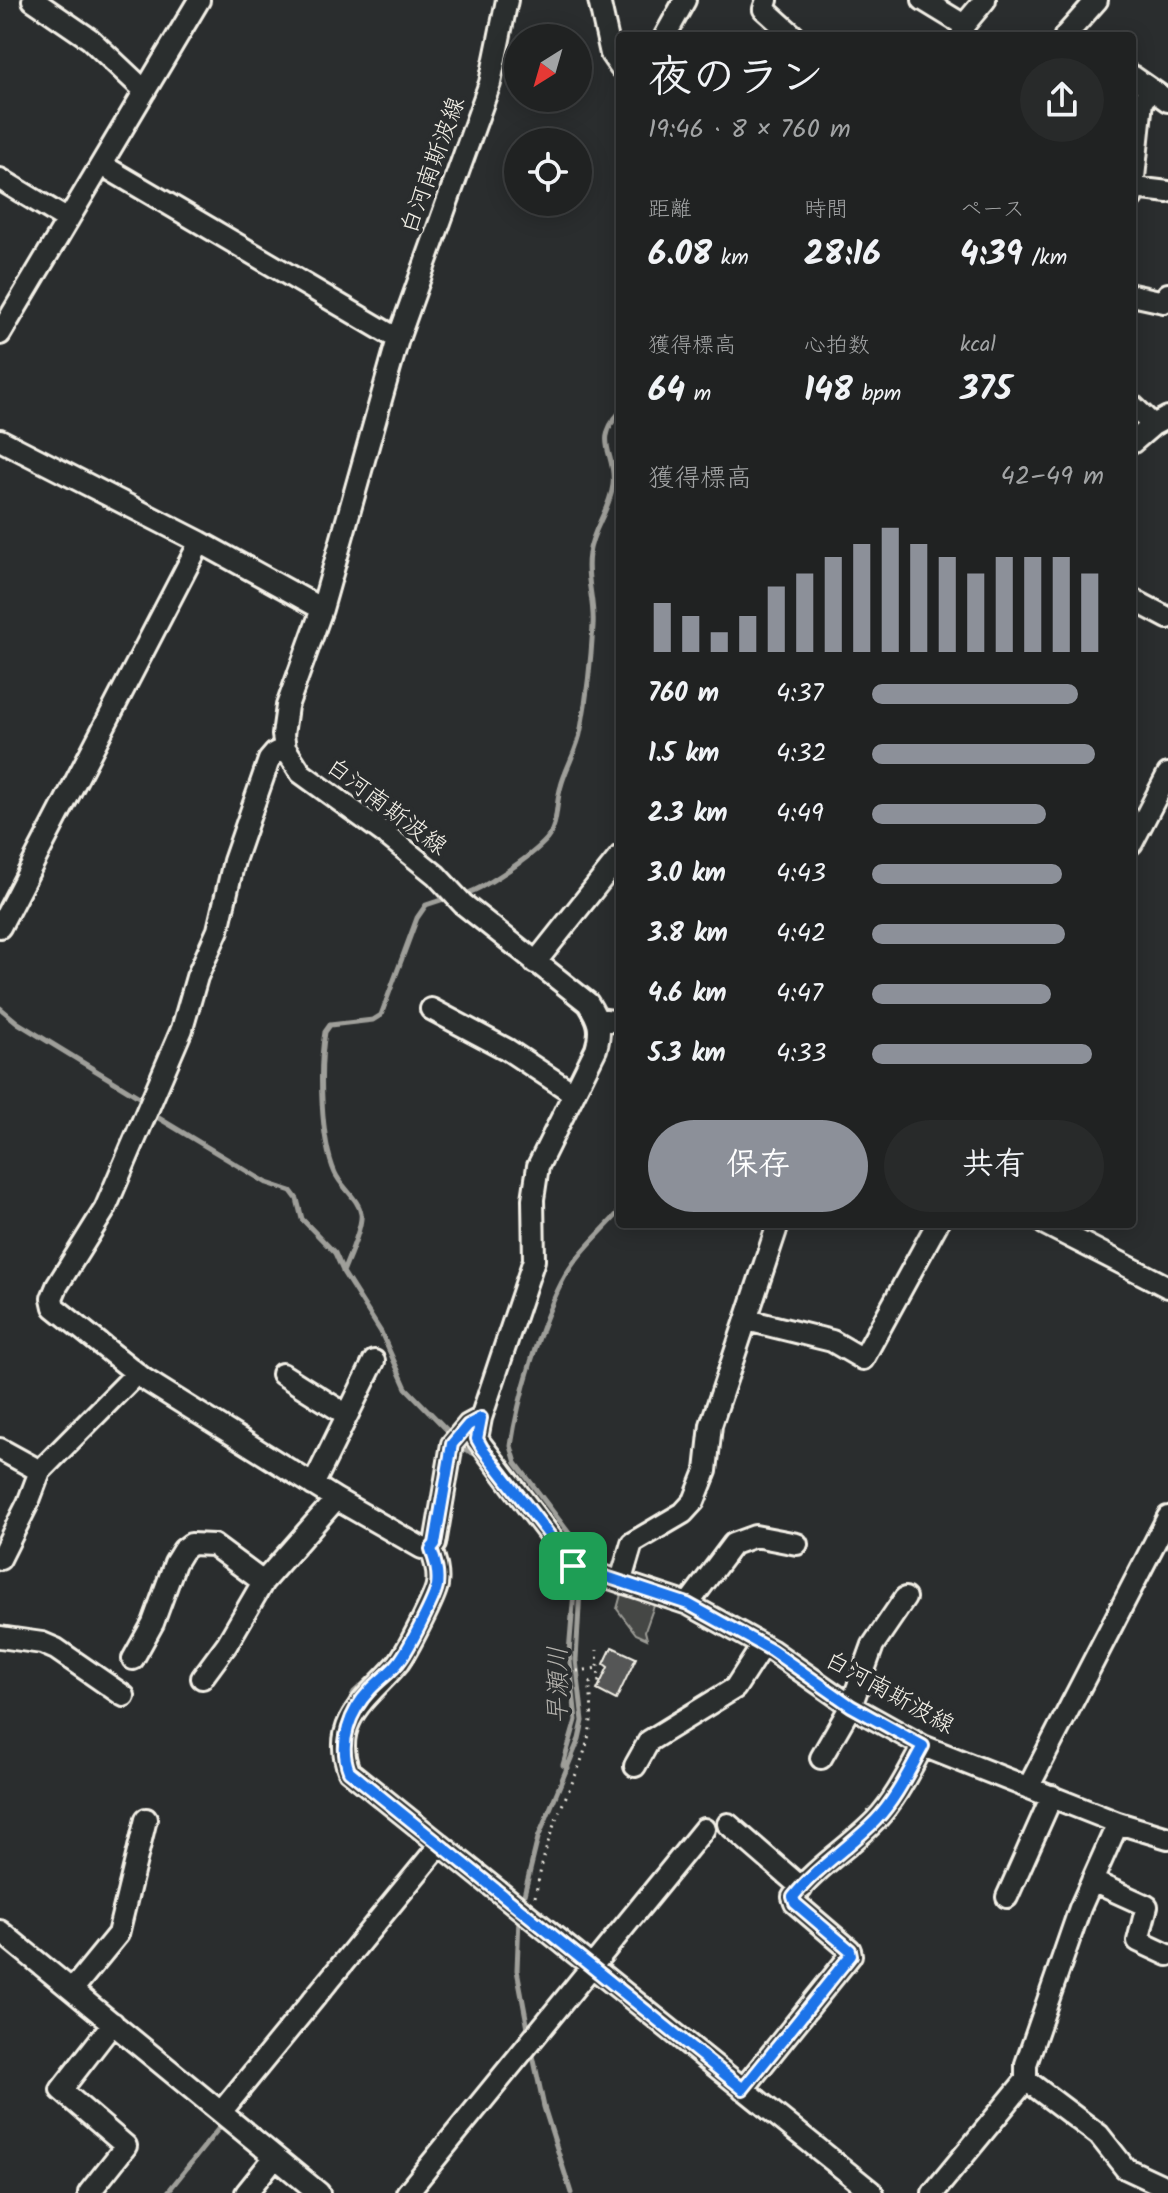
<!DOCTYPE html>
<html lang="ja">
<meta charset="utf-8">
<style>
body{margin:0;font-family:Kalam,"Klee One",sans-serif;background:#282a2a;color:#f1f3f6;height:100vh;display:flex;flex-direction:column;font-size:30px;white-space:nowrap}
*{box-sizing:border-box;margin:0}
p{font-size:26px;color:#a2a4a5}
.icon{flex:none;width:44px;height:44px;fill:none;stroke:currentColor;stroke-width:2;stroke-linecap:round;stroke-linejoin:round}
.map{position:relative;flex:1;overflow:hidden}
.details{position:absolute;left:616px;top:32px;width:520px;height:1196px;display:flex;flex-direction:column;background:#202222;border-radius:8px;box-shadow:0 4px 20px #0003,0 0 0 2px #3d3f40}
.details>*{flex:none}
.needle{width:52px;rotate:217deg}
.fabs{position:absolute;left:504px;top:24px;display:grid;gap:16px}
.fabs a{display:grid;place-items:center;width:88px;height:88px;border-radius:50%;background:#202222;box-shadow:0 4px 20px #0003,0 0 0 2px #3d3f40;font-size:40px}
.pin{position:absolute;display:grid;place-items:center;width:68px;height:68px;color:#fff;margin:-34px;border-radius:16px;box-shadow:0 4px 12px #0006}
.round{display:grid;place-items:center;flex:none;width:84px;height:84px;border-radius:42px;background:#282a2a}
.summary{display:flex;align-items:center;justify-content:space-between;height:136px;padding:0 32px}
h1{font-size:44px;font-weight:700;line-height:60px}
.metrics{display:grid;grid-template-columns:repeat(3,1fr);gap:12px;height:136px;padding:8px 32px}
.metrics div{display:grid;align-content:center}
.metrics b{font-size:34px;font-weight:700}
.metrics small{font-size:22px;font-weight:400}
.metrics p{font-size:22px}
.chart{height:224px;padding:16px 32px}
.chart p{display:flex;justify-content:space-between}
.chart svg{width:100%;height:144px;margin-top:8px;stroke:#8c9099;stroke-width:6}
.button{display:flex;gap:16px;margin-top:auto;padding:16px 32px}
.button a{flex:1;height:92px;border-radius:48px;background:#8c9099;color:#fff;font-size:32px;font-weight:700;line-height:92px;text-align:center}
.button a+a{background:#282a2a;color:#f1f3f6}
ul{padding:0 32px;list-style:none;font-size:26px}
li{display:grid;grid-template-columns:128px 96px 1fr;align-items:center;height:60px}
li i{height:20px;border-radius:10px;background:#8c9099}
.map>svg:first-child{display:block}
.green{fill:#444645;stroke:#9c9c96;stroke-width:2}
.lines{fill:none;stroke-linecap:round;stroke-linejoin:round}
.stream{stroke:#9f9f9a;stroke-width:5}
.building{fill:#555756;stroke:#f4f1e8;stroke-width:2}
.minor-casing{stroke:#f4f1e8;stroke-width:26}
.path{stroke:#f4f1e8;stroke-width:3;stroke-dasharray:2 6;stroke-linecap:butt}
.minor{stroke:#2a2d2e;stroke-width:20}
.route-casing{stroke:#fff;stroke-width:16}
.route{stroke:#1a73e8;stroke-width:10}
.labels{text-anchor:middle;stroke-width:8;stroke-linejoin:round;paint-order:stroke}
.street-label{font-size:24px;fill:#f4f1e8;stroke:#2a2d2e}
.water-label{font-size:26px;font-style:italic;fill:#b5b3ae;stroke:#2a2d2e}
</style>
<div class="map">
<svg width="1168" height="2193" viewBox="0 0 1168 2193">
<rect width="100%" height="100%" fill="#2a2d2e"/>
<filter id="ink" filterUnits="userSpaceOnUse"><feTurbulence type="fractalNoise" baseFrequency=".0125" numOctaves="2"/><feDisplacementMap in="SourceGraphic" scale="16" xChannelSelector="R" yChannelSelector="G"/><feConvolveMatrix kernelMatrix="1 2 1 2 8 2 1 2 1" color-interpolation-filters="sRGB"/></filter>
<g filter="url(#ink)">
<path class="green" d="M623,1587L656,1600L645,1631L647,1639L636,1634L617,1609Z"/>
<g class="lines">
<path class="stream" d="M461,895C482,891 533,855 547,839C559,823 555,805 561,786C566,767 578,749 581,729C587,696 591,660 593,626C595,601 585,578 589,554C592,529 610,510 613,485C617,454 592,443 620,412
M447,898L426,905L417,918L381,1015L373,1020L330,1025L325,1032C319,1067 320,1139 335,1173C341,1187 359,1199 361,1214C363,1226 348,1259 343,1272L381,1332L406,1388L449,1432
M0,1008L18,1023L139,1097
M152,1114L267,1183L291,1191L297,1199L302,1219L335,1253L343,1271
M459,1451L460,1447L479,1456
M581,1562V1549L516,1463L511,1446C518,1398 540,1325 562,1282C575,1255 601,1233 620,1211
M567,1572L573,1580L574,1592L569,1652L576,1720L563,1765L568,1768
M338,1724L354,1692L382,1667
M522,1903L538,1838L579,1739L583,1721L576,1660L581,1572
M519,1917L517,1970L529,2034
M532,2051L544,2107L571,2193
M238,2108L304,2026
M167,2193L219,2128"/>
</g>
<path class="building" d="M612,1647L636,1658L616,1700L597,1690L608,1667L604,1664Z"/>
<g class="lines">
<g class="minor-casing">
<path id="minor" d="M33,0L90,39L145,91
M507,0L490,83L398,339L322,609L287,706L283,735L285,748L301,773L384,833L436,875L463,904L588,1003C599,1020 602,1029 596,1049L538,1166L533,1199L534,1260L481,1418L477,1439L573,1566L688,1604L771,1650L851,1706L923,1746L1118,1823L1168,1838
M599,0L611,54L620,67
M767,0L764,9L794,36
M923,0L964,25
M665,36L685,0
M962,36L964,25L985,0
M1065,36L1097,0
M1132,76L1168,101
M102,165L398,339
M0,179L68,220
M1135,188L1168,192
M1132,197L1142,101L1151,90
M1132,295L1164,302L1168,294
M0,334L199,0
M1132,405L1153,425
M0,440L200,542L322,609
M1132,443L1153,425L1168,417
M1132,599L1168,618
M285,748L275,753L269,760L234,861L218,930L197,977L182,1029L105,1209L57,1286L52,1298L54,1307L144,1379L336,1499L422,1548L431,1549L435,1544L452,1444L468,1425L481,1418
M1132,843L1168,774
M0,927L200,542
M535,963L620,856
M431,1009L508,1050L573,1093
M598,1019L620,1022
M1045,1224L1168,1287
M747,1320L832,1341L863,1359L937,1224
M282,1374L347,1415
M0,1449L40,1471
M313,1485L374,1361
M431,1549C435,1561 439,1572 437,1585C435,1597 407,1651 399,1662C372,1695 329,1719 349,1771L873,2193
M0,1559L28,1503L40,1471L137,1373
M621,1580L632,1543L683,1513L694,1501L706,1471L711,1425L778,1224
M688,1604L733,1544L755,1536L797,1544
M0,1637L42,1643L56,1649L124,1696
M133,1659L153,1623L175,1563L183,1550L191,1544L213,1545L263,1582
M202,1678L227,1644L263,1582L336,1499
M821,1758L851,1706L873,1645L905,1598
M635,1766L649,1741L735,1688L762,1646
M1029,1786L1168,1517
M728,1824L802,1888
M1092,1881L1147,1906L1138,1941L1168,1955
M1007,1897L1052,1796
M0,1931L319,2193
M73,1989L118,1934L146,1819
M1026,2080L1099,2135L1125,2168L1168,2188
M743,2089L851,1955L850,1950L795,1903L793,1897C816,1867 850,1847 876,1820C896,1799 909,1771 923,1746
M221,2112L439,1846
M89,2193L126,2146L61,2090L113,2023
M246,2193L275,2157
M407,2193L704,1829
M933,2193L1026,2080V2064L1080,1908L1118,1823"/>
</g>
<path class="path" d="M577,1671L599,1668
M535,1897C540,1873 545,1848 554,1825C573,1775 600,1740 589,1683L599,1681L597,1650"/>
<use href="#minor" class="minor"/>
</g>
</g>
<g class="lines" filter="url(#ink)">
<g class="route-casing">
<path id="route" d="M481,1418L477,1439L482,1448L573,1566L688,1604L771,1650L851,1706L923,1746C909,1771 896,1799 876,1820C850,1847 817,1867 793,1897L795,1903L850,1950L851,1955L743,2089L349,1771C338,1743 350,1711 370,1690C380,1679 393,1671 401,1659C409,1648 435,1598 437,1586C439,1573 435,1561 431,1549L435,1544L452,1444L468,1425Z"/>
</g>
<use href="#route" class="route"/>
</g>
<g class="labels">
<g class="street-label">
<text transform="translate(432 165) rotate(-70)" y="8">白河南斯波線</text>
<text transform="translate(387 806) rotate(37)" y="8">白河南斯波線</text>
<text transform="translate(890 1692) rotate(29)" y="8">白河南斯波線</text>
</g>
<g class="water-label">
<text transform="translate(557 1685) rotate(-90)" y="9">早瀬川</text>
</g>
</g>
</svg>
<div class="fabs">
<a><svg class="needle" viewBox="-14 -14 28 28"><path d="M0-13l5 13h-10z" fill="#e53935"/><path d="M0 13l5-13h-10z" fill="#a2a4a5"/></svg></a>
<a><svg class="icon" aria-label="locate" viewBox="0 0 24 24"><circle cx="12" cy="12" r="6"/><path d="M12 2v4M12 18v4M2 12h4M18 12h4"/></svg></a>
</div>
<div class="pin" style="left:573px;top:1566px;background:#1e9e55"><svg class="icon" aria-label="arrive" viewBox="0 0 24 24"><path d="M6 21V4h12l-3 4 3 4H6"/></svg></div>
<section class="details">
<div class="summary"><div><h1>夜のラン</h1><p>19:46 · 8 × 760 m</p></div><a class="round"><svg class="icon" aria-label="share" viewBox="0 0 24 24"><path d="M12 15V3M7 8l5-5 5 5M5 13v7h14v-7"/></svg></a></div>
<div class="metrics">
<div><p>距離</p><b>6.08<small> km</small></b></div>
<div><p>時間</p><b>28:16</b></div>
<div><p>ペース</p><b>4:39<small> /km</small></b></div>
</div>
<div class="metrics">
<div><p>獲得標高</p><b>64<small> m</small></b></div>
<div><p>心拍数</p><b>148<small> bpm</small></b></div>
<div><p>kcal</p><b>375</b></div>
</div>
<div class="chart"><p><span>獲得標高</span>42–49 m</p>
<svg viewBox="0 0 160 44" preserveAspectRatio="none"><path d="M5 44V29M15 44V33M25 44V38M35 44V33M45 44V24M55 44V20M65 44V15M75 44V11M85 44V6M95 44V11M105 44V15M115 44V20M125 44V15M135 44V15M145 44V15M155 44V20"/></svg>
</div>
<ul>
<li><b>760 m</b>4:37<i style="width:89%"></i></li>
<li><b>1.5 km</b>4:32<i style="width:96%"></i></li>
<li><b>2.3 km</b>4:49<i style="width:75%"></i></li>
<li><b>3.0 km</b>4:43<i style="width:82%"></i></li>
<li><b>3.8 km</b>4:42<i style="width:83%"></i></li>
<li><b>4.6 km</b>4:47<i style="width:77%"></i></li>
<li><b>5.3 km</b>4:33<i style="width:95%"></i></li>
</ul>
<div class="button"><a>保存</a><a>共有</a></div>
</section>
</div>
